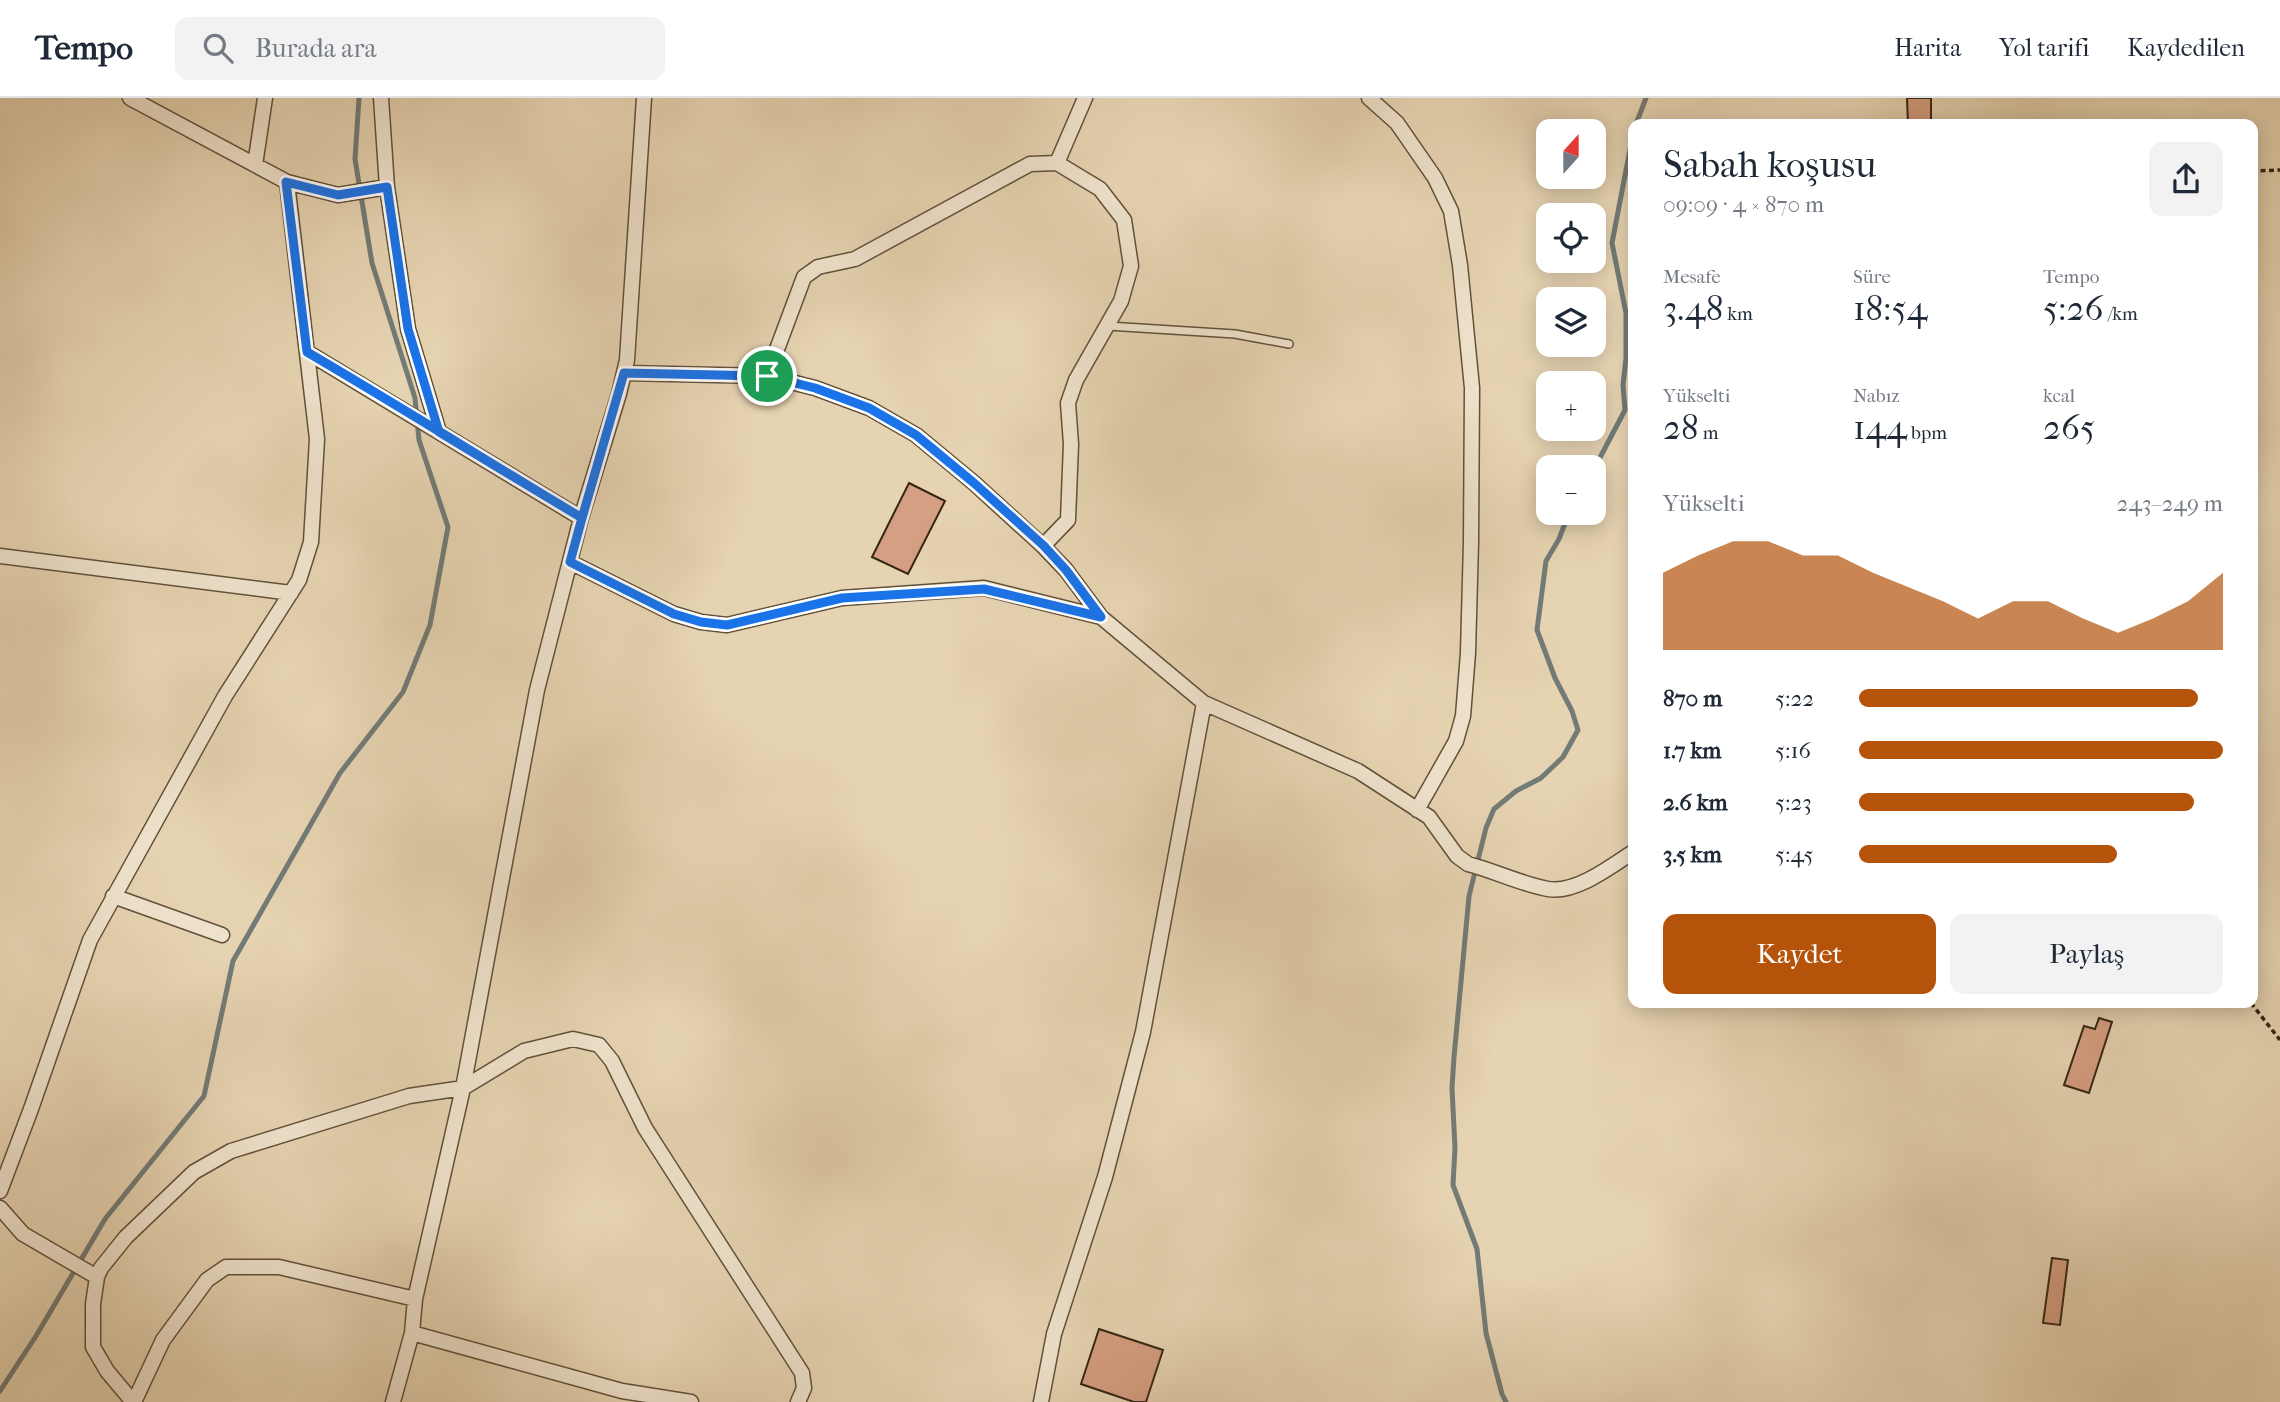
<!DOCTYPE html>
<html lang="tr">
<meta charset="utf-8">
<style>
body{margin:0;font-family:"IM FELL French Canon",serif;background:#f2f2f3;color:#1f2937;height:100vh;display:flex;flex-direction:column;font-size:26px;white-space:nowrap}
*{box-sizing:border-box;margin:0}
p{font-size:23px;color:#747a83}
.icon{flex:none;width:38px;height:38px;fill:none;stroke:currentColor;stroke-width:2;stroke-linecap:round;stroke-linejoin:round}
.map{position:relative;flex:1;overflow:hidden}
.details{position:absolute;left:1628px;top:21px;width:630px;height:889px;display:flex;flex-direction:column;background:#fff;border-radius:14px;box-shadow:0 4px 18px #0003}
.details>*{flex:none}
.needle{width:46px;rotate:21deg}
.tools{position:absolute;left:1536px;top:21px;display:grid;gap:14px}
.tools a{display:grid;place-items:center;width:70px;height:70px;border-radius:14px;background:#fff;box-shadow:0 4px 18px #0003;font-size:35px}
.pin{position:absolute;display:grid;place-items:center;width:60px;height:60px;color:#fff;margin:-30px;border:4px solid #fff;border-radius:50%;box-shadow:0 2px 7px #0007}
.round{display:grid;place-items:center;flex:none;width:74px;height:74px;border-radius:14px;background:#f2f2f3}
.overview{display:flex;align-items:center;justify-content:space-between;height:119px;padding:0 35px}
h1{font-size:38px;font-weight:600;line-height:52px}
.metrics{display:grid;grid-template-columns:repeat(3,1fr);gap:10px;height:119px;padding:7px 35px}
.metrics div{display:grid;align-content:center}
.metrics b{font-size:35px;font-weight:600}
.metrics small{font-size:19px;font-weight:400}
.metrics p{font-size:19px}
.chart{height:196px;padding:14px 35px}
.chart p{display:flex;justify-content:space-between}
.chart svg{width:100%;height:126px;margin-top:7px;fill:#b45309;opacity:.7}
.primary-button{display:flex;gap:14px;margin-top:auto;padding:14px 35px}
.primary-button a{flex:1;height:80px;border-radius:14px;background:#b45309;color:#fff;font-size:28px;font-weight:600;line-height:80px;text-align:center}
.primary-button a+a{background:#f2f2f3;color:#1f2937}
ul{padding:0 35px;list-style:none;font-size:23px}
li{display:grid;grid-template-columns:112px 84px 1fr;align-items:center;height:52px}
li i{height:18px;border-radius:9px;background:#b45309}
header{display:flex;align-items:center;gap:42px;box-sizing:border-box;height:98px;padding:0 35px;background:#fff;border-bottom:2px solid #e0e1e3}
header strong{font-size:33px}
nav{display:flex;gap:38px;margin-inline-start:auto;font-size:24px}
.search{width:490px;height:63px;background:#f2f2f3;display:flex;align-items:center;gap:18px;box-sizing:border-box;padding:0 24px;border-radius:14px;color:#747a83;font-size:26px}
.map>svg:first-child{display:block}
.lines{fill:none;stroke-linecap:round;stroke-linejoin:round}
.stream{stroke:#737b76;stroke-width:5}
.building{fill:#d69e82;stroke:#352612;stroke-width:2}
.service-casing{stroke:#61513a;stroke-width:10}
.minor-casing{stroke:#61513a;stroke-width:17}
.path{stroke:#352612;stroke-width:3.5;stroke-dasharray:5 3.5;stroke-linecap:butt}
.service{stroke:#efe2cc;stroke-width:7}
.minor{stroke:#efe2cc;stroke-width:14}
.route-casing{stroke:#fff;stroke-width:14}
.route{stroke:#1a73e8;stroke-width:9}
</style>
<header>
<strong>Tempo</strong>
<div class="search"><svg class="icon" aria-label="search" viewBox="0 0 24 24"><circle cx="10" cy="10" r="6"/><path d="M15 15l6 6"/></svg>Burada ara</div>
<nav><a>Harita</a><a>Yol tarifi</a><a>Kaydedilen</a></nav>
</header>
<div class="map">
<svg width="2280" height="1304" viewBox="0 0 2280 1304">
<rect width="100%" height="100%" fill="#e6d3b1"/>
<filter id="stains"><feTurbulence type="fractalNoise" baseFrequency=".00286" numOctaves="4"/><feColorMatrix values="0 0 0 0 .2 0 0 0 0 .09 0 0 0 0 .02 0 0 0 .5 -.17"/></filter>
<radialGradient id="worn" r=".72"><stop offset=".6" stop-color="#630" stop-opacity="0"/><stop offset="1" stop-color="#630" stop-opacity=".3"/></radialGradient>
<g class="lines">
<path class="stream" d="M1636,26L1646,0
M1594,371L1625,312L1623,287L1626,260V215L1612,145L1633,36
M0,1293L36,1238L105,1121L204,998L233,863L340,675L403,594L430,527L448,429L419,342L415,300L372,165L355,61L359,0
M1506,1304L1502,1296L1486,1235L1477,1151L1453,1087L1455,1050L1452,990L1454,959L1469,798L1486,730L1494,711L1516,693L1541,680L1563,659L1578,632L1572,613L1555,580L1537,532L1546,463L1559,441L1569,415"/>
</g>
<path class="building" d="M1907,0H1931V26H1908Z
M909,385L945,403L908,476L872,459Z
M2099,920L2112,924L2089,995L2064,987L2084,928L2095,931Z
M2052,1160L2068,1162L2060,1227L2043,1225Z
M1099,1231L1163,1252L1146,1304H1134L1081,1286Z"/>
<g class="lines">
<g class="service-casing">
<path id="service" d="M1108,228L1235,236L1289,246"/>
</g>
<g class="minor-casing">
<path id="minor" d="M130,0L287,84L338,97L387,89
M381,0L387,89L408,231L439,334
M1369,0L1397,25L1435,80L1451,113L1460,167L1472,290L1471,444L1468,555L1463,618L1456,643L1417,712
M1057,65L1085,0
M255,67L265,0
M307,254L581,420
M624,275L767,278L815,290L869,310L916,337L974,385L1043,448L1066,472L1101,519L1204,605L1358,673L1429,719L1457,758L1468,766C1495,773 1521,786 1548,791C1575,796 1612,768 1633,754
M767,278L804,179L818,169L855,161L1030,66L1057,65L1100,91L1124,122L1131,168L1121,203L1076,282L1068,305L1071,346L1068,422L1043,448
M0,458L291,495
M570,464L674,516L701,524L727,527L842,500L984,490L1101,519
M113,798L222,837
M0,1093L31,1011L90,842L225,598L299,482L311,444L317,341L287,84
M0,1110L23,1136L97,1179
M412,1235L622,1293L691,1304
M133,1304L107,1273L93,1249V1206L97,1179L101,1170L126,1139L194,1074L231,1053L409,998L463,990L524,953L573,941L599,947L612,963L645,1030L802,1275L804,1290L798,1304
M134,1304L163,1242L207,1182L226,1169H279L415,1201
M393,1304L412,1235L415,1201L463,990L537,592L581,420L619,296L627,262L644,0
M1041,1304L1054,1236L1105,1079L1143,934L1204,605"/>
</g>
<path class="path" d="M2252,73L2280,72
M2251,905L2280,942"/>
<use href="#service" class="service"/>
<use href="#minor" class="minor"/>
</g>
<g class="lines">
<g class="route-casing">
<path id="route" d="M767,278L624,275L582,420C490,365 399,308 307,254L286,84L338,97L387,89L408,231L439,334L582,420L570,464L674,516L701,524L727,527L842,500L984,491L1101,519L1066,472L1043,447L974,385L916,337L869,310L815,290L767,278"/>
</g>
<use href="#route" class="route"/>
</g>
<rect width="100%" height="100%" filter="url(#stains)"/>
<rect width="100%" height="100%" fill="url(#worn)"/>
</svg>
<div class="tools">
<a><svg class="needle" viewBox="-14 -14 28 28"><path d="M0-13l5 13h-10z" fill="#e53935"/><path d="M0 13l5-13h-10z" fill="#747a83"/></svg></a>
<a><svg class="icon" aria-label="locate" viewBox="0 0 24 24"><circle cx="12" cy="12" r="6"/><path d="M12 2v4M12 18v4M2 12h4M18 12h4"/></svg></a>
<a><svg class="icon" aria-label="layers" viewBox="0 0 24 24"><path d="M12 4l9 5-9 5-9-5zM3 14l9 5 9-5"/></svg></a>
<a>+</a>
<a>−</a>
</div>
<div class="pin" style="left:767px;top:278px;background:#1e9e55"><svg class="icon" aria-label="arrive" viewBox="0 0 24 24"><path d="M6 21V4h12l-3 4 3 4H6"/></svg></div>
<section class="details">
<div class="overview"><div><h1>Sabah koşusu</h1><p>09:09 · 4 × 870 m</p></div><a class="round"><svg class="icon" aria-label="share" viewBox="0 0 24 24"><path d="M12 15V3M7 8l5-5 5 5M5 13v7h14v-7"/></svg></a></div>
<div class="metrics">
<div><p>Mesafe</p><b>3.48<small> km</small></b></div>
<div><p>Süre</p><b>18:54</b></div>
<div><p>Tempo</p><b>5:26<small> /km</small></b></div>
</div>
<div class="metrics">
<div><p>Yükselti</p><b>28<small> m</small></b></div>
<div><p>Nabız</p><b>144<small> bpm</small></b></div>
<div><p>kcal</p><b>265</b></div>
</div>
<div class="chart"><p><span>Yükselti</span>243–249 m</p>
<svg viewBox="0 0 160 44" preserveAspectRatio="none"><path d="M0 44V17L10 11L20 6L30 6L40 11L50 11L60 17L70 22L80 27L90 33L100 27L110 27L120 33L130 38L140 33L150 27L160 17V44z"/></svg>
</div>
<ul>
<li><b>870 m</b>5:22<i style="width:93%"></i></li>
<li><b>1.7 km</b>5:16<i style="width:100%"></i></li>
<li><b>2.6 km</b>5:23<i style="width:92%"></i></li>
<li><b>3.5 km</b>5:45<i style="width:71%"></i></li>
</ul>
<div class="primary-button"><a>Kaydet</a><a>Paylaş</a></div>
</section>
</div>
